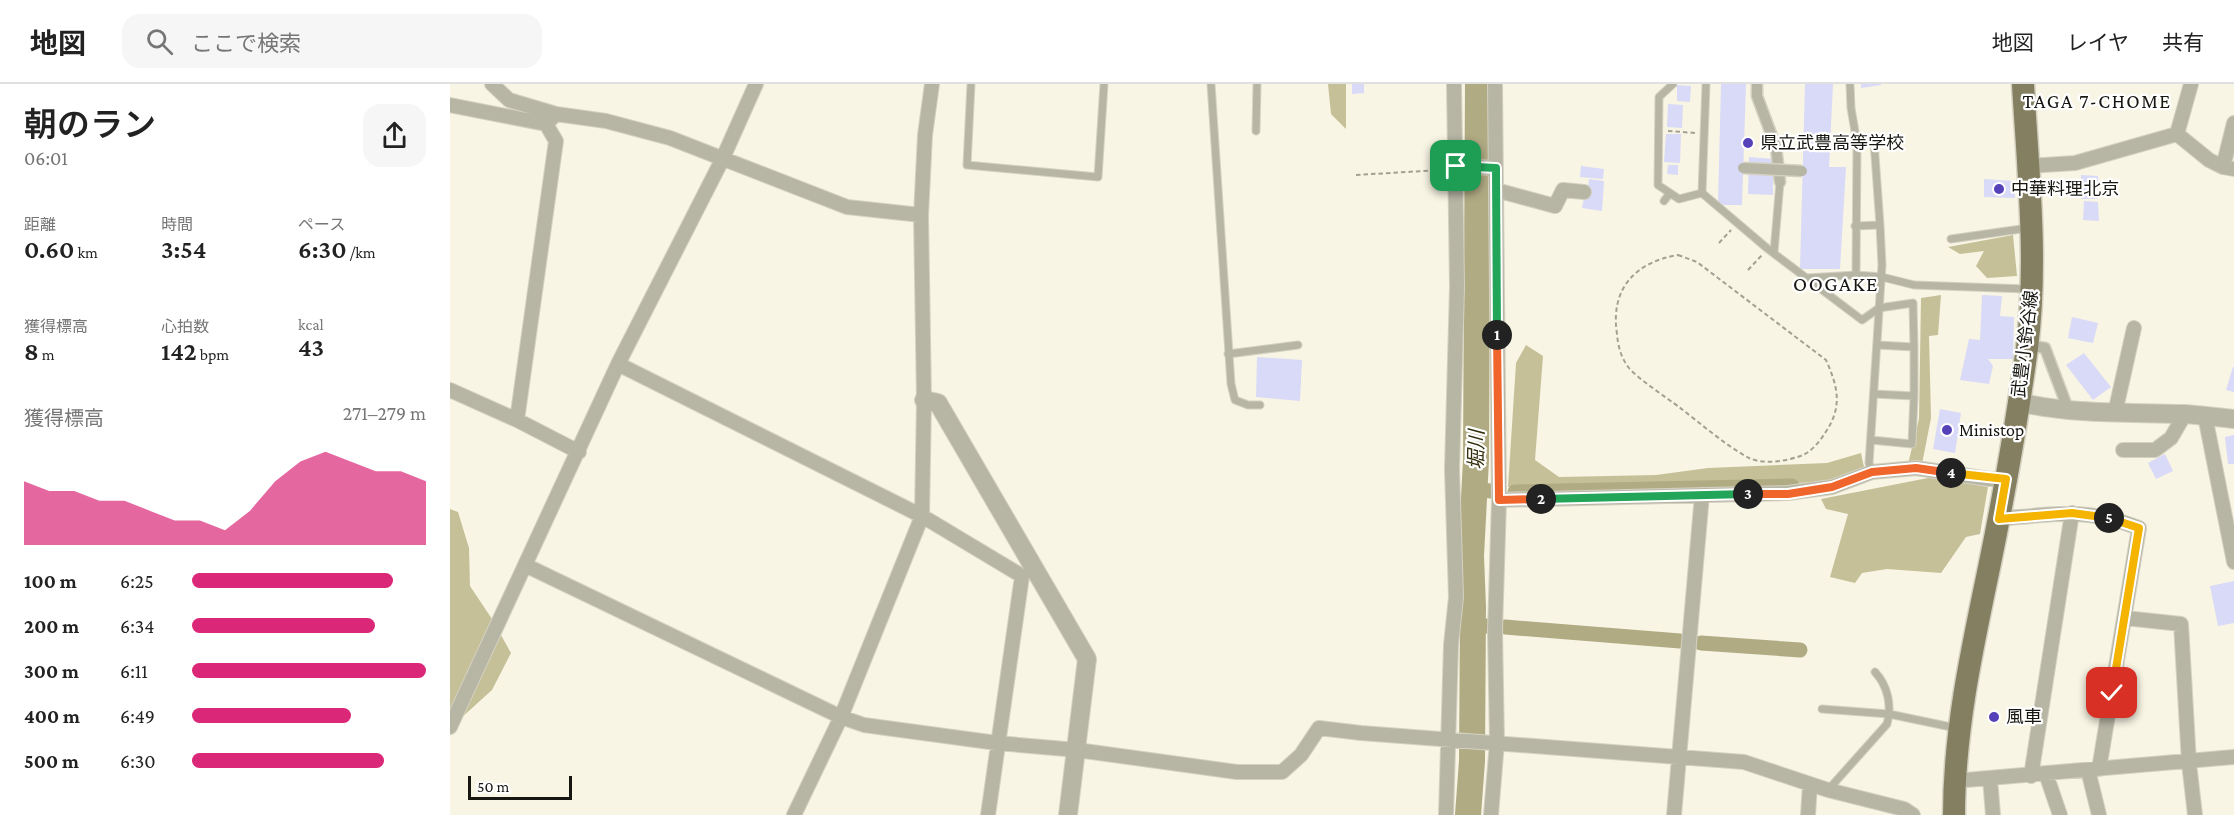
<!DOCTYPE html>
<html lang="ja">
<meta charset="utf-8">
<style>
body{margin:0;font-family:"Crimson Pro","Noto Sans JP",serif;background:#f6f6f6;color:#222;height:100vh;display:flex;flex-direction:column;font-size:22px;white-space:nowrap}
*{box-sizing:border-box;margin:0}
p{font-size:20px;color:#767676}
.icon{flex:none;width:33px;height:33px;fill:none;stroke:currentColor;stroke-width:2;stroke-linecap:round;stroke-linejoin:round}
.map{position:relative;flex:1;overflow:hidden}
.drawer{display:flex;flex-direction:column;background:#fff;width:450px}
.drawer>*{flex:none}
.scale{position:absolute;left:18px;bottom:15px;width:104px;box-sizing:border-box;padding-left:6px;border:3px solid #171611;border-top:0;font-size:16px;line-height:21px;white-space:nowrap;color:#171611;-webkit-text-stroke:4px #fff;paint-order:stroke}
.pin{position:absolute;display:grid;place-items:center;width:51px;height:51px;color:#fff;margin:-26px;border-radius:12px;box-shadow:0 3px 9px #0006}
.km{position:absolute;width:30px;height:30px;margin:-15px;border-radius:50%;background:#222;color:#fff;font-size:16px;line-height:30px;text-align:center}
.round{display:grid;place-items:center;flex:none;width:63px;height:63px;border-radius:18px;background:#f6f6f6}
.head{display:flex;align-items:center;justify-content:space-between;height:102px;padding:0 24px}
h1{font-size:33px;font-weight:600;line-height:45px}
.figures{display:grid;grid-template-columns:repeat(3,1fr);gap:9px;height:102px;padding:6px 24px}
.figures div{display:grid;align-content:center}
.figures b{font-size:26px;font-weight:600}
.figures small{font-size:16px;font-weight:400}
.figures p{font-size:16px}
.chart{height:168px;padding:12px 24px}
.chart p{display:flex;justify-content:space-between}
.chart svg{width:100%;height:108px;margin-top:6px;fill:#db2777;opacity:.7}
ul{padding:0 24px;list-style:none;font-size:20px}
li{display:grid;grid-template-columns:96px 72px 1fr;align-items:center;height:45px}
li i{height:15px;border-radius:8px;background:#db2777}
header{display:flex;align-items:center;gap:36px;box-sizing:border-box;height:84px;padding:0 30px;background:#fff;border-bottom:2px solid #e0e0e0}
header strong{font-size:28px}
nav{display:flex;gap:33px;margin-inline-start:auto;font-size:21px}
.search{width:420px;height:54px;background:#f6f6f6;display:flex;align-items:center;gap:15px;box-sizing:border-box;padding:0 21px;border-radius:18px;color:#767676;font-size:22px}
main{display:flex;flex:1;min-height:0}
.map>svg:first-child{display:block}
.forest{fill:#c6c099}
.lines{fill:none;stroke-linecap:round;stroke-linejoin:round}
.canal{stroke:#b1ab84;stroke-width:15}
.river{stroke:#b1ab84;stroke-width:26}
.building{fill:#d9d9f8}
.service-casing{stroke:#d4d1c2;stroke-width:9}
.pedestrian-casing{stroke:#d4d1c2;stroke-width:13}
.minor-casing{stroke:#d4d1c2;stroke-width:16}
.tertiary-casing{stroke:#d4d1c2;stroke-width:20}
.primary-casing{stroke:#d4d1c2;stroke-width:25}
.path{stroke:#a3a195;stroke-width:2;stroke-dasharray:4.5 3;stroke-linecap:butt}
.service{stroke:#b7b5a4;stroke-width:7}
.pedestrian{stroke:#b7b5a4;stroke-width:10}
.minor{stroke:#b7b5a4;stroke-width:14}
.tertiary{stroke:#b7b5a4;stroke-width:18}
.primary{stroke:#847f60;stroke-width:22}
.pedestrian-bridge-casing{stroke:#d4d1c2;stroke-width:13;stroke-linecap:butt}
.pedestrian-bridge{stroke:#b7b5a4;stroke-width:10}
.split-1-casing{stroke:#fff;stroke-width:12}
.split-2-casing{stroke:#fff;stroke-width:12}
.split-3-casing{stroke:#fff;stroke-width:12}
.split-4-casing{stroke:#fff;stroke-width:12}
.split-5-casing{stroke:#fff;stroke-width:12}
.split-6-casing{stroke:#fff;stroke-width:12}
.split-1{stroke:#22a559;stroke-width:8}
.split-2{stroke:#f0652b;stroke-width:8}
.split-3{stroke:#22a559;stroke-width:8}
.split-4{stroke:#f0652b;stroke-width:8}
.split-5{stroke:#f5b400;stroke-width:8}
.split-6{stroke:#f5b400;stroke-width:8}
.poi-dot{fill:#5541b8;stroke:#fff;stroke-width:2}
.labels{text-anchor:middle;stroke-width:4.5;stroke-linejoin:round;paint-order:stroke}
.poi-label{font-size:18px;fill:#171611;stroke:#fff;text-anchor:start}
.street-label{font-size:18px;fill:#171611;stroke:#fff}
.neighbourhood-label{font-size:20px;letter-spacing:1.5px;fill:#171611;stroke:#fff}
.water-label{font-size:20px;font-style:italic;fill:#332e0d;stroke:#fff}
.quarter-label{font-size:21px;letter-spacing:1.5px;fill:#171611;stroke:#fff}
</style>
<header>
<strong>地図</strong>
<div class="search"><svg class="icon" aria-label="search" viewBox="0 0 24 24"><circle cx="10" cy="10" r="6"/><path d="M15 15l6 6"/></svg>ここで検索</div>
<nav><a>地図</a><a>レイヤ</a><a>共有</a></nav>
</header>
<main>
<section class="drawer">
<div class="head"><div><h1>朝のラン</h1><p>06:01</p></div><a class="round"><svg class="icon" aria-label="share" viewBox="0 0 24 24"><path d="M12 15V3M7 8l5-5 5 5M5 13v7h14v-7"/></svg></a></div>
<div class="figures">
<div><p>距離</p><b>0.60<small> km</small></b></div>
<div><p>時間</p><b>3:54</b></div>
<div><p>ペース</p><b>6:30<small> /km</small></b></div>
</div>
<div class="figures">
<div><p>獲得標高</p><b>8<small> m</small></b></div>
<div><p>心拍数</p><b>142<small> bpm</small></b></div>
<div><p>kcal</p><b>43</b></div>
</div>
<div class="chart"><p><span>獲得標高</span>271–279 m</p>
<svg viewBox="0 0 160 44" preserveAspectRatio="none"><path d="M0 44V18L10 22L20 22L30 26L40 26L50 30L60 34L70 34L80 38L90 30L100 18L110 10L120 6L130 10L140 14L150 14L160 18V44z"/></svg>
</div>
<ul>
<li><b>100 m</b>6:25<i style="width:86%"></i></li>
<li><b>200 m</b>6:34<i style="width:78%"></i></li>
<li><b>300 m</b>6:11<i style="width:100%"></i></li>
<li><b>400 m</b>6:49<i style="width:68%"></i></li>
<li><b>500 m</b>6:30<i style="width:82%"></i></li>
</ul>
</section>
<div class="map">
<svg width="1784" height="731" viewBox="0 0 1784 731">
<rect width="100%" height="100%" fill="#f8f5e4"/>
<path class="forest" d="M878,0H896V45L881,30Z
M1563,151L1567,192L1537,194L1526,182L1534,167L1510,170L1498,163Z
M1491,211L1488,251L1479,252L1481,334L1472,380H1458L1469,335L1471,214Z
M1076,261L1093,272L1085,376L1109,393L1206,391L1258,384L1377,379L1411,369L1414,383L1382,397L1313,401L1081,407L1058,403L1066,279Z
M1483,393L1538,403L1530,450L1516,453L1491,489L1437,485L1412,489L1405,499L1380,493L1398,430L1376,425L1371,415Z
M0,425L8,428L19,464L20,502L42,535L61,569L42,606L0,644Z"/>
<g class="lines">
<path class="canal" d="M1025,406L1042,407
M1065,408L1342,402
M1023,543L1038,542
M1055,543L1230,557
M1251,559L1350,566"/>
<path class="river" d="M1018,731L1022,677L1023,523L1021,472L1026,376L1028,0"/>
</g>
<path class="building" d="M902,0H914V9L902,10Z
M1271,0H1296L1292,121H1268Z
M1355,0H1383L1379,83H1396L1390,185H1350Z
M1411,0H1431V1L1411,4Z
M1227,1L1241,2L1240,18L1227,17Z
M1218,20L1233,21L1232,44L1217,43Z
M1216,50H1231L1230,79L1214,78Z
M1299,73L1323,75V111L1298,110Z
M1218,81H1228V91L1217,90Z
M1131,82L1154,85L1153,95L1130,93Z
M1631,91L1648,92V115H1631Z
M1139,95L1154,97L1152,127L1132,124L1134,114L1137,115Z
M1534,95L1564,97L1565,114L1534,113Z
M1634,117L1648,118L1649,137L1633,136Z
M1532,211L1552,212L1550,232L1564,233L1563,275H1538L1543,282L1539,300L1510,296L1519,255L1530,256Z
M1622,233L1648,239L1643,259L1618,254Z
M1634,269L1661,303L1643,316L1616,281Z
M807,273L852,276L850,317L806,313Z
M1783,283H1784V308L1776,306Z
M1490,325L1511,329L1505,369L1483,365Z
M1784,351V380H1778L1775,353Z
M1715,370L1723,387L1706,395L1698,379Z
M1784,497V539L1768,542L1760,502Z"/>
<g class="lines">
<g class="service-casing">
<path id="service" d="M521,0L517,81L648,93L654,0
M761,0L781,300L785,316L798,321H810
M1223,0L1209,13L1208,101L1229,115L1252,109
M1256,0L1252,109L1318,165L1412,236L1429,224L1463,219L1464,263
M1400,0L1401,24L1407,59L1406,191
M806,47L807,0
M1407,59L1424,58L1430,141
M1214,117L1220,109
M1405,142L1430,141L1432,181L1419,379L1422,388
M1501,155L1578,144
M1324,168L1330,98
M1357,194L1406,191L1432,193L1464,201L1577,205
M778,270L848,261
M1424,310L1464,312V263L1427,261
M1421,356L1462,360L1464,312
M1372,625L1439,630L1506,644
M1378,706L1437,640C1442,622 1438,602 1425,588"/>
</g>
<g class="pedestrian-casing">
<path id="pedestrian" d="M1307,0V12L1326,63L1330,98
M1577,261L1595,264L1618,325"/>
</g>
<g class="minor-casing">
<path id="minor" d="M42,0L59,16L106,30
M0,21L96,40L106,30L156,37L220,54L397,123L471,131
M1784,39L1773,83L1784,85
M1727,50L1741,0
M1006,82L1046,84
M1578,82L1625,79L1727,50L1759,76L1773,83
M1046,106L1105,122L1113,106L1134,108
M168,280L472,432L572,492L538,731
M0,306L67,336L129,368
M1665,329L1684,244
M1755,332L1784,478
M67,336L106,57L96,40
M1673,366H1705L1721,354L1735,330
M1049,416L1338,409L1382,403L1422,388L1466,384L1539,395H1556
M1549,435C1604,430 1636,423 1689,444L1649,685
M75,481L391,633L414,641L547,659L627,666L787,688H832L851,671L869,644L911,649L1294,678L1378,706L1454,725L1463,731
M1675,534L1731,540L1739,679L1745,731
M0,643L168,280L272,76L306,0
M1638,686L1649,731
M1596,690L1610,731
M1581,692L1622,429
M1540,694L1543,731
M1504,697L1784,673
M344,731L391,633L472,432L474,316L471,131L475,51L482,0
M996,731L1001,561L1006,513L1002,385L1007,203L1004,0
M1041,731L1047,658L1045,547L1049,416L1045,0
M1224,731L1252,411
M1358,731L1360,700"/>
</g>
<g class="tertiary-casing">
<path id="tertiary" d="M474,316L488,319L637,575L618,731
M1569,318C1622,331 1679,328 1734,330C1750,331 1767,333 1784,335"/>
</g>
<g class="primary-casing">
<path id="primary" d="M1504,731C1504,647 1522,565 1539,484C1554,411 1567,337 1577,264C1588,177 1578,87 1573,0"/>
</g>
<path class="path" d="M1218,47L1246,49
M906,91L990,86
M1269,159L1281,146
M1228,171L1247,178L1376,276C1388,303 1393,323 1375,349C1370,357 1362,367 1353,371C1338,377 1314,381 1299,374C1275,361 1250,339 1229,323C1217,314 1187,294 1179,284C1171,274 1168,262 1167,250C1160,205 1185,178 1228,171Z
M1298,186L1312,171"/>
<use href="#service" class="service"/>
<use href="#pedestrian" class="pedestrian"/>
<use href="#minor" class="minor"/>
<use href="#tertiary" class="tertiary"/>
<use href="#primary" class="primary"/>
<g class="pedestrian-bridge-casing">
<path id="pedestrian-bridge" d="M1293,84L1352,87"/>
</g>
<use href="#pedestrian-bridge" class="pedestrian-bridge"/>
</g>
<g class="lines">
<g class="split-1-casing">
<path id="split-1" d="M1006,82L1046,84L1047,251"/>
</g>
<g class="split-2-casing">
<path id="split-2" d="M1047,251L1049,416L1091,415"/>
</g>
<g class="split-3-casing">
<path id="split-3" d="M1091,415L1298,410"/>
</g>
<g class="split-4-casing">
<path id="split-4" d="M1298,410H1338L1382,403L1422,388L1466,384L1501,389"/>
</g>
<g class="split-5-casing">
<path id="split-5" d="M1501,389L1556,395L1549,435L1622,429L1659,434"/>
</g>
<g class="split-6-casing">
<path id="split-6" d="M1659,434L1689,444L1662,609"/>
</g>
<use href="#split-1" class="split-1"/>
<use href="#split-2" class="split-2"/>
<use href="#split-3" class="split-3"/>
<use href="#split-4" class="split-4"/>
<use href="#split-5" class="split-5"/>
<use href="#split-6" class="split-6"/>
</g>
<g class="poi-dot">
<circle cx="1298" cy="59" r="6"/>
<circle cx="1549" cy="105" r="6"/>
<circle cx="1497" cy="346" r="6"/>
<circle cx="1544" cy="633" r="6"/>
</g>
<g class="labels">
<g class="poi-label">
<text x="1310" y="65">県立武豊高等学校</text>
<text x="1561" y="111">中華料理北京</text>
<text x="1509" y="352">Ministop</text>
<text x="1556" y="639">風車</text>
</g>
<g class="street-label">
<text transform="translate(1575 260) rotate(-83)" y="6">武豊小鈴谷線</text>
</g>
<g class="neighbourhood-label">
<text x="1647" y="24">TAGA 7-CHOME</text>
</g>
<g class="water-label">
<text transform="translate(1026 366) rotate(-89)" y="7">堀川</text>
</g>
<g class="quarter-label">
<text x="1386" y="207">OOGAKE</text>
</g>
</g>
</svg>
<div class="scale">50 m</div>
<div class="pin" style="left:1006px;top:82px;background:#1e9e55"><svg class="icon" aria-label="arrive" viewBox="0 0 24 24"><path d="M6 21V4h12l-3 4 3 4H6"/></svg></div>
<div class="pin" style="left:1662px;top:609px;background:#d93025"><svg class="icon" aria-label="check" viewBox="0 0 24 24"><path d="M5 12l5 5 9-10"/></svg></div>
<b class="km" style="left:1047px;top:251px">1</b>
<b class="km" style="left:1091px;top:415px">2</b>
<b class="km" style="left:1298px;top:410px">3</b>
<b class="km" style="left:1501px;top:389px">4</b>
<b class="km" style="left:1659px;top:434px">5</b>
</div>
</main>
